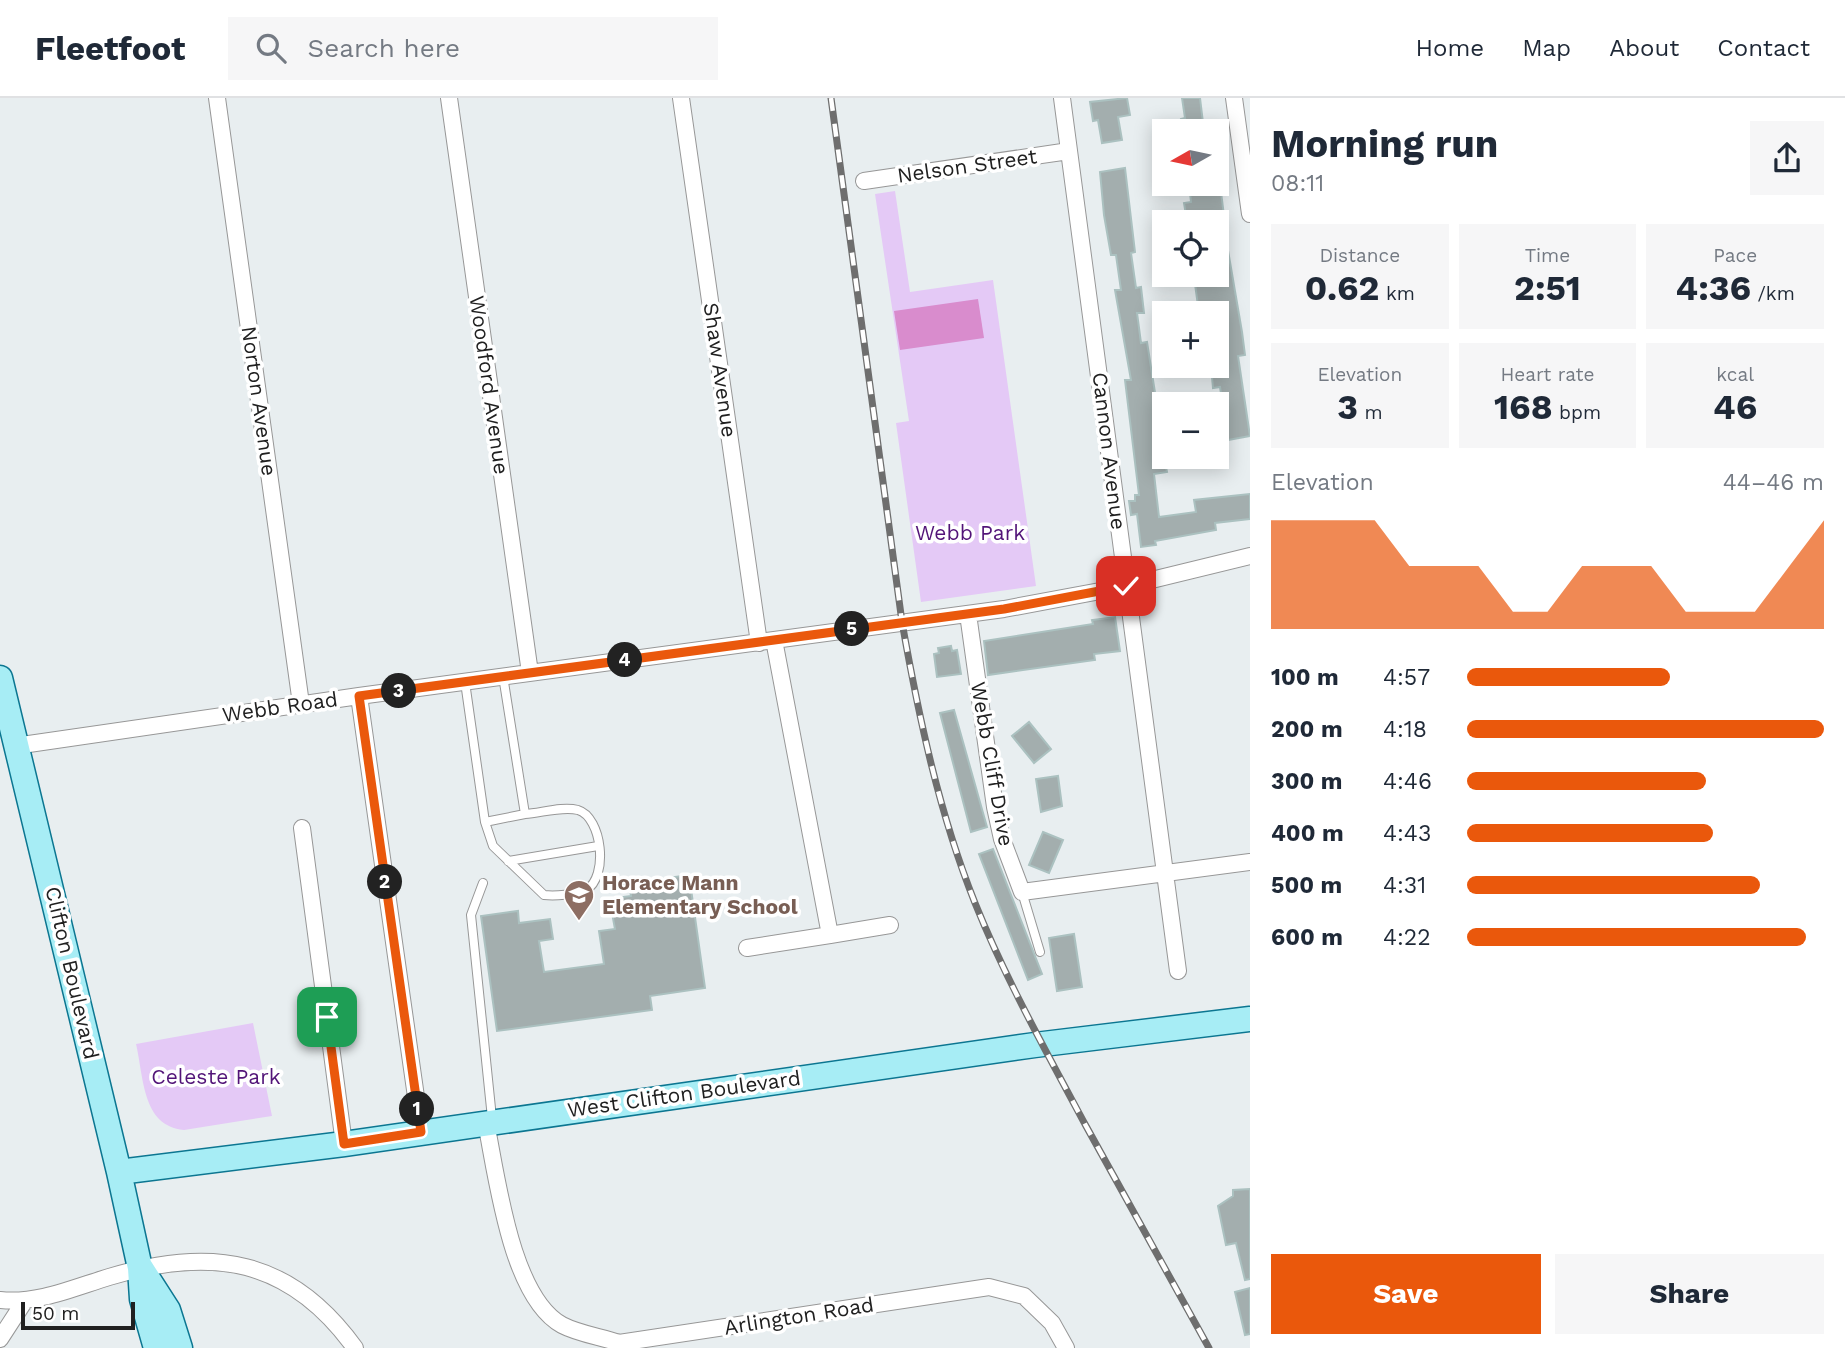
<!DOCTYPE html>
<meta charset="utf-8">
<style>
body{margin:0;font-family:"Work Sans",sans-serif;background:#f6f6f7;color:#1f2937;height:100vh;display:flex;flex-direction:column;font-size:26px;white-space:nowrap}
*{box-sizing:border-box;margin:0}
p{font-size:23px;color:#747a83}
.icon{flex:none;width:38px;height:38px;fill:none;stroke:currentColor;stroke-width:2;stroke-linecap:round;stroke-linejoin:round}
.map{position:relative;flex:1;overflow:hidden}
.details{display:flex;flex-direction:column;background:#fff;width:595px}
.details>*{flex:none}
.needle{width:46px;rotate:261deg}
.controls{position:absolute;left:1152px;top:21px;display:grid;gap:14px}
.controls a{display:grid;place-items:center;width:77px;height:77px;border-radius:0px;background:#fff;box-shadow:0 4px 18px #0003;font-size:35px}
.scale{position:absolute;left:21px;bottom:18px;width:114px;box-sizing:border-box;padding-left:7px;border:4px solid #202020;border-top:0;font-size:19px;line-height:24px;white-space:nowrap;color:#202020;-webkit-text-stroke:5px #fff;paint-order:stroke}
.pin{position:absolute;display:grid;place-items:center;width:60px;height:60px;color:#fff;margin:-30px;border-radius:14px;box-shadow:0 4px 10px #0006}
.km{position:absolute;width:35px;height:35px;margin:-18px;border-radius:50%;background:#222;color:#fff;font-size:19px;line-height:35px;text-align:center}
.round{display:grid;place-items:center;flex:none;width:74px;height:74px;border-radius:0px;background:#f6f6f7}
.headline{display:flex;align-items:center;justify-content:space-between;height:119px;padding:0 21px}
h1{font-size:38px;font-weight:700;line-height:52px}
.stats{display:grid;grid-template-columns:repeat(3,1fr);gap:10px;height:119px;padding:7px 21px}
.stats div{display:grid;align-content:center;border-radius:0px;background:#f6f6f7;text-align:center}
.stats b{font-size:35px;font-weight:700}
.stats small{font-size:19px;font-weight:400}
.stats p{font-size:19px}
.chart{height:196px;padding:14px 21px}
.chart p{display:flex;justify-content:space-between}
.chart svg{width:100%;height:126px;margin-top:7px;fill:#ea580c;opacity:.7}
.button{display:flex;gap:14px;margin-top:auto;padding:14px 21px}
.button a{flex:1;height:80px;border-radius:0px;background:#ea580c;color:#fff;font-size:28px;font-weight:700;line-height:80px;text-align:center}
.button a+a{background:#f6f6f7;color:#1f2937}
ul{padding:0 21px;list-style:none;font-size:23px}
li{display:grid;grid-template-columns:112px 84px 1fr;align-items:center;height:52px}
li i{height:18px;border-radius:9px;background:#ea580c}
header{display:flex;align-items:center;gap:42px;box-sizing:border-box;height:98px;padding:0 35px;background:#fff;border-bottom:2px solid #e0e1e3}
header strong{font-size:33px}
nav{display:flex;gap:38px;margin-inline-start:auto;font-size:24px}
.search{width:490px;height:63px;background:#f6f6f7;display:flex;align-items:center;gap:18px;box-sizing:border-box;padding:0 24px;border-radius:0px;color:#747a83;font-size:26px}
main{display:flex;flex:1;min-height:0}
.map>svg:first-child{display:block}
.park{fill:#e4c9f6}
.pitch{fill:#d98ccd}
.building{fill:#a3aeae;stroke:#abc1c0;stroke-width:2}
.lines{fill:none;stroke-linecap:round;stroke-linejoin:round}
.lane-casing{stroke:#979797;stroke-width:10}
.street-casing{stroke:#979797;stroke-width:18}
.primary-casing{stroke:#0c7691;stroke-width:27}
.lane{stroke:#fff;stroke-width:8}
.street{stroke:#fff;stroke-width:16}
.primary{stroke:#a7edf5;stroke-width:24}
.rail-casing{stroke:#6e6e6e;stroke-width:7}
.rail{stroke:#fff;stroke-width:4.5;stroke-dasharray:13;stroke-linecap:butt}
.route-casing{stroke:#fff;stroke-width:14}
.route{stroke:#ea580c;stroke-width:9}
.labels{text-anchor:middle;stroke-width:7;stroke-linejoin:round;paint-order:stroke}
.street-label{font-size:21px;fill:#202020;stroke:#fff}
.park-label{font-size:21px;fill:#521478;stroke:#fff}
.education-label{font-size:21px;font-weight:bold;fill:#785e54;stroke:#fff;text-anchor:start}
</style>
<header>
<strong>Fleetfoot</strong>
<div class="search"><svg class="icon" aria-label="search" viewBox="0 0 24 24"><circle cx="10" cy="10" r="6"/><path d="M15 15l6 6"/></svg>Search here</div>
<nav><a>Home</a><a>Map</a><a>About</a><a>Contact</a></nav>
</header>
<main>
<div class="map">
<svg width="1250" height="1250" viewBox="0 0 1250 1250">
<rect width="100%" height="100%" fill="#e8eef0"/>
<path class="park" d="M895,93L910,194L993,182L1036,488L921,504L896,325L909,323L875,96Z
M253,925L272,1018L184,1032C142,1028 144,980 136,946Z"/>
<path class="pitch" d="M978,201L984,240L900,252L894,213Z"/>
<path class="building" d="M1127,0L1130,17L1118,19L1122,42L1102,45L1098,22L1093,23L1090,4Z
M1182,0H1200L1204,33H1183L1181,21L1185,20Z
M1125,70L1135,154L1131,155L1136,190L1141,189L1144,215H1137L1141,245L1147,244L1156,301L1164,300V359L1167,374L1154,376L1159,419L1196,414L1194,402L1250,396V421L1215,425L1216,432L1155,443L1156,447L1141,449L1137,416L1131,417L1129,403H1135V397H1139L1125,282H1131L1115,192H1121L1116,157H1111L1104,117L1100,74Z
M1189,86H1220L1224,118L1187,123L1184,105L1191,104Z
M1216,129H1224L1242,234L1245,257L1238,258L1250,338L1228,342L1220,289L1213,290L1211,268H1216V215H1199L1195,186L1208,184L1207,177H1216Z
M1115,519L1120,553L1094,556L1095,562L988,577L984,543L1093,526L1092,522Z
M951,548L952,553L957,552L961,576L937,579L934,556L939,555L938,550Z
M954,612L987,729L971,734L940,615Z
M1029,624L1051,651L1034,665L1012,638Z
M1058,678L1062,708L1041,714L1036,681Z
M1043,734L1063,742L1049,775L1029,767Z
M993,751L1042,876L1028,882L979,756Z
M689,777L705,890L650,898L652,912L497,933L481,818L518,813L519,825L550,821L553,841L539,843L544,874L604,866L599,833L615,831L612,815L616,812L615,800L631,798L629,785Z
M1074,836L1082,889L1057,893L1049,840Z
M1250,1091V1181L1245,1182L1236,1145L1226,1147L1218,1108L1233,1098V1092Z
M1250,1190V1236L1245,1237L1235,1194Z"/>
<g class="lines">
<g class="lane-casing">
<path id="lane" d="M465,584L485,724L493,748L544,797C554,798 576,797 586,792C609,779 602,719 578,712C562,708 541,715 525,716L503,578
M485,724L525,716
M508,763L598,748
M483,785L471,817L492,1020
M1022,794L1040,854"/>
</g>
<g class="street-casing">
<path id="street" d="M217,0L301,606
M449,0L530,575
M681,0L759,545
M1062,0L1178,873
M1234,0L1250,116
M864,83L1069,53
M968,516L995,709L1002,741L1022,794L1250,764
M774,542L830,837L890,827
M359,598L421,1034
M15,648L359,598L1004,511L1127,488L1250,458
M302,730L344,1046
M747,850L830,837
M486,1025C497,1079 511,1199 562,1227C579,1236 602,1239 619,1245L989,1189L1024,1198L1052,1225L1066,1250
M0,1202C37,1206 73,1190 109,1179C212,1148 290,1160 355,1250
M0,1241L24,1204"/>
</g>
<g class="primary-casing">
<path id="primary" d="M0,580L119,1074L140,1170L142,1201L156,1250
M119,1074L344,1046L1035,947L1250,921
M141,1170L168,1212L180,1250"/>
</g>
<use href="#lane" class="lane"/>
<use href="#street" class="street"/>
<use href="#primary" class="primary"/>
<g class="rail-casing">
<path id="rail" d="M831,0L902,524C919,620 939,715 975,805C1006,882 1047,955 1086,1028C1127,1102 1168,1176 1209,1250"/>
</g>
<use href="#rail" class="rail"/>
</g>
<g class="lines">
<g class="route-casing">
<path id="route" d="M327,919L344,1046L421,1034L359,598L1004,511L1126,488"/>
</g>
<use href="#route" class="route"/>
</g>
<defs>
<g id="school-pin" transform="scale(1.575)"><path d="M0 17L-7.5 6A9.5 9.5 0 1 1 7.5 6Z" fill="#8d6e63" stroke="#fff"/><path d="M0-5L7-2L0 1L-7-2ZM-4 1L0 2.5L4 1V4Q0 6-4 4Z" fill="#fff"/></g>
</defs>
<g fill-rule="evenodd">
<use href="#school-pin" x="579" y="797"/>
</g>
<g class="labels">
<g class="street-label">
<text transform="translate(967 68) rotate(-8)" y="7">Nelson Street</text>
<text transform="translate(720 272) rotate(82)" y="7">Shaw Avenue</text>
<text transform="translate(489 287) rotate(82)" y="7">Woodford Avenue</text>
<text transform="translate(259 303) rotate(82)" y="7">Norton Avenue</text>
<text transform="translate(1109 353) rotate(83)" y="7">Cannon Avenue</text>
<text transform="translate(280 609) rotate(-8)" y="7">Webb Road</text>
<text transform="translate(992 666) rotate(80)" y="7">Webb Cliff Drive</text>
<text transform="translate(72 875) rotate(77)" y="7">Clifton Boulevard</text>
<text transform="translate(684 996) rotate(-8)" y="7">West Clifton Boulevard</text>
<text transform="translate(799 1218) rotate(-9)" y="7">Arlington Road</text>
</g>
<g class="park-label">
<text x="970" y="442">Webb Park</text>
<text x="216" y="986">Celeste Park</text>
</g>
<g class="education-label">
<text x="602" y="792">Horace Mann<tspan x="602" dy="24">Elementary School</tspan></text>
</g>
</g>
</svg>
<div class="controls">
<a><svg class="needle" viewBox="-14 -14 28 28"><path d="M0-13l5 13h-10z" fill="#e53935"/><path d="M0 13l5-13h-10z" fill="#747a83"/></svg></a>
<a><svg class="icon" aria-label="locate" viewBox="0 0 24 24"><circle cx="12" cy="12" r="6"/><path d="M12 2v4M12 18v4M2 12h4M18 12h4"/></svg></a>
<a>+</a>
<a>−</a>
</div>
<div class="scale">50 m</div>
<div class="pin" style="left:327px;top:919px;background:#1e9e55"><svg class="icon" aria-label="arrive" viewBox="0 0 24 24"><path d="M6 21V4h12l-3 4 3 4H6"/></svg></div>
<div class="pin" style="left:1126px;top:488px;background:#d93025"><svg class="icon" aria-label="check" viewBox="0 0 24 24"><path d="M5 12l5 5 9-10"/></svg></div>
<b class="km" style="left:417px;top:1011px">1</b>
<b class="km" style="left:385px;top:784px">2</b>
<b class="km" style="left:399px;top:593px">3</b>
<b class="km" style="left:625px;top:562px">4</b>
<b class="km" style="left:852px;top:531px">5</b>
</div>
<section class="details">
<div class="headline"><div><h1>Morning run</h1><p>08:11</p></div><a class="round"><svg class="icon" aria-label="share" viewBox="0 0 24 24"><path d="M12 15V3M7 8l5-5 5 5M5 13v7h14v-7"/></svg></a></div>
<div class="stats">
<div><p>Distance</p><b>0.62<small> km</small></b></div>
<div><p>Time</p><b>2:51</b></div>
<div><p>Pace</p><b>4:36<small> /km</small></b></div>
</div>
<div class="stats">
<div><p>Elevation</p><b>3<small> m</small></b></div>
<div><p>Heart rate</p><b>168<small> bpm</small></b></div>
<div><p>kcal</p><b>46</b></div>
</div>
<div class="chart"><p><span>Elevation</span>44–46 m</p>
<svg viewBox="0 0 160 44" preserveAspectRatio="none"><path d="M0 44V6L10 6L20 6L30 6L40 22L50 22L60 22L70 38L80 38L90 22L100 22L110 22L120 38L130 38L140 38L150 22L160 6V44z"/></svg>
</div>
<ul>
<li><b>100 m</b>4:57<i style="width:57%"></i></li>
<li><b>200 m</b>4:18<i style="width:100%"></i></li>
<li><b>300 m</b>4:46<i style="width:67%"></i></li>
<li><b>400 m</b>4:43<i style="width:69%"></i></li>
<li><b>500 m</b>4:31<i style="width:82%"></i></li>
<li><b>600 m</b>4:22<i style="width:95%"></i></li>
</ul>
<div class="button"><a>Save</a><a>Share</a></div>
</section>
</main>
